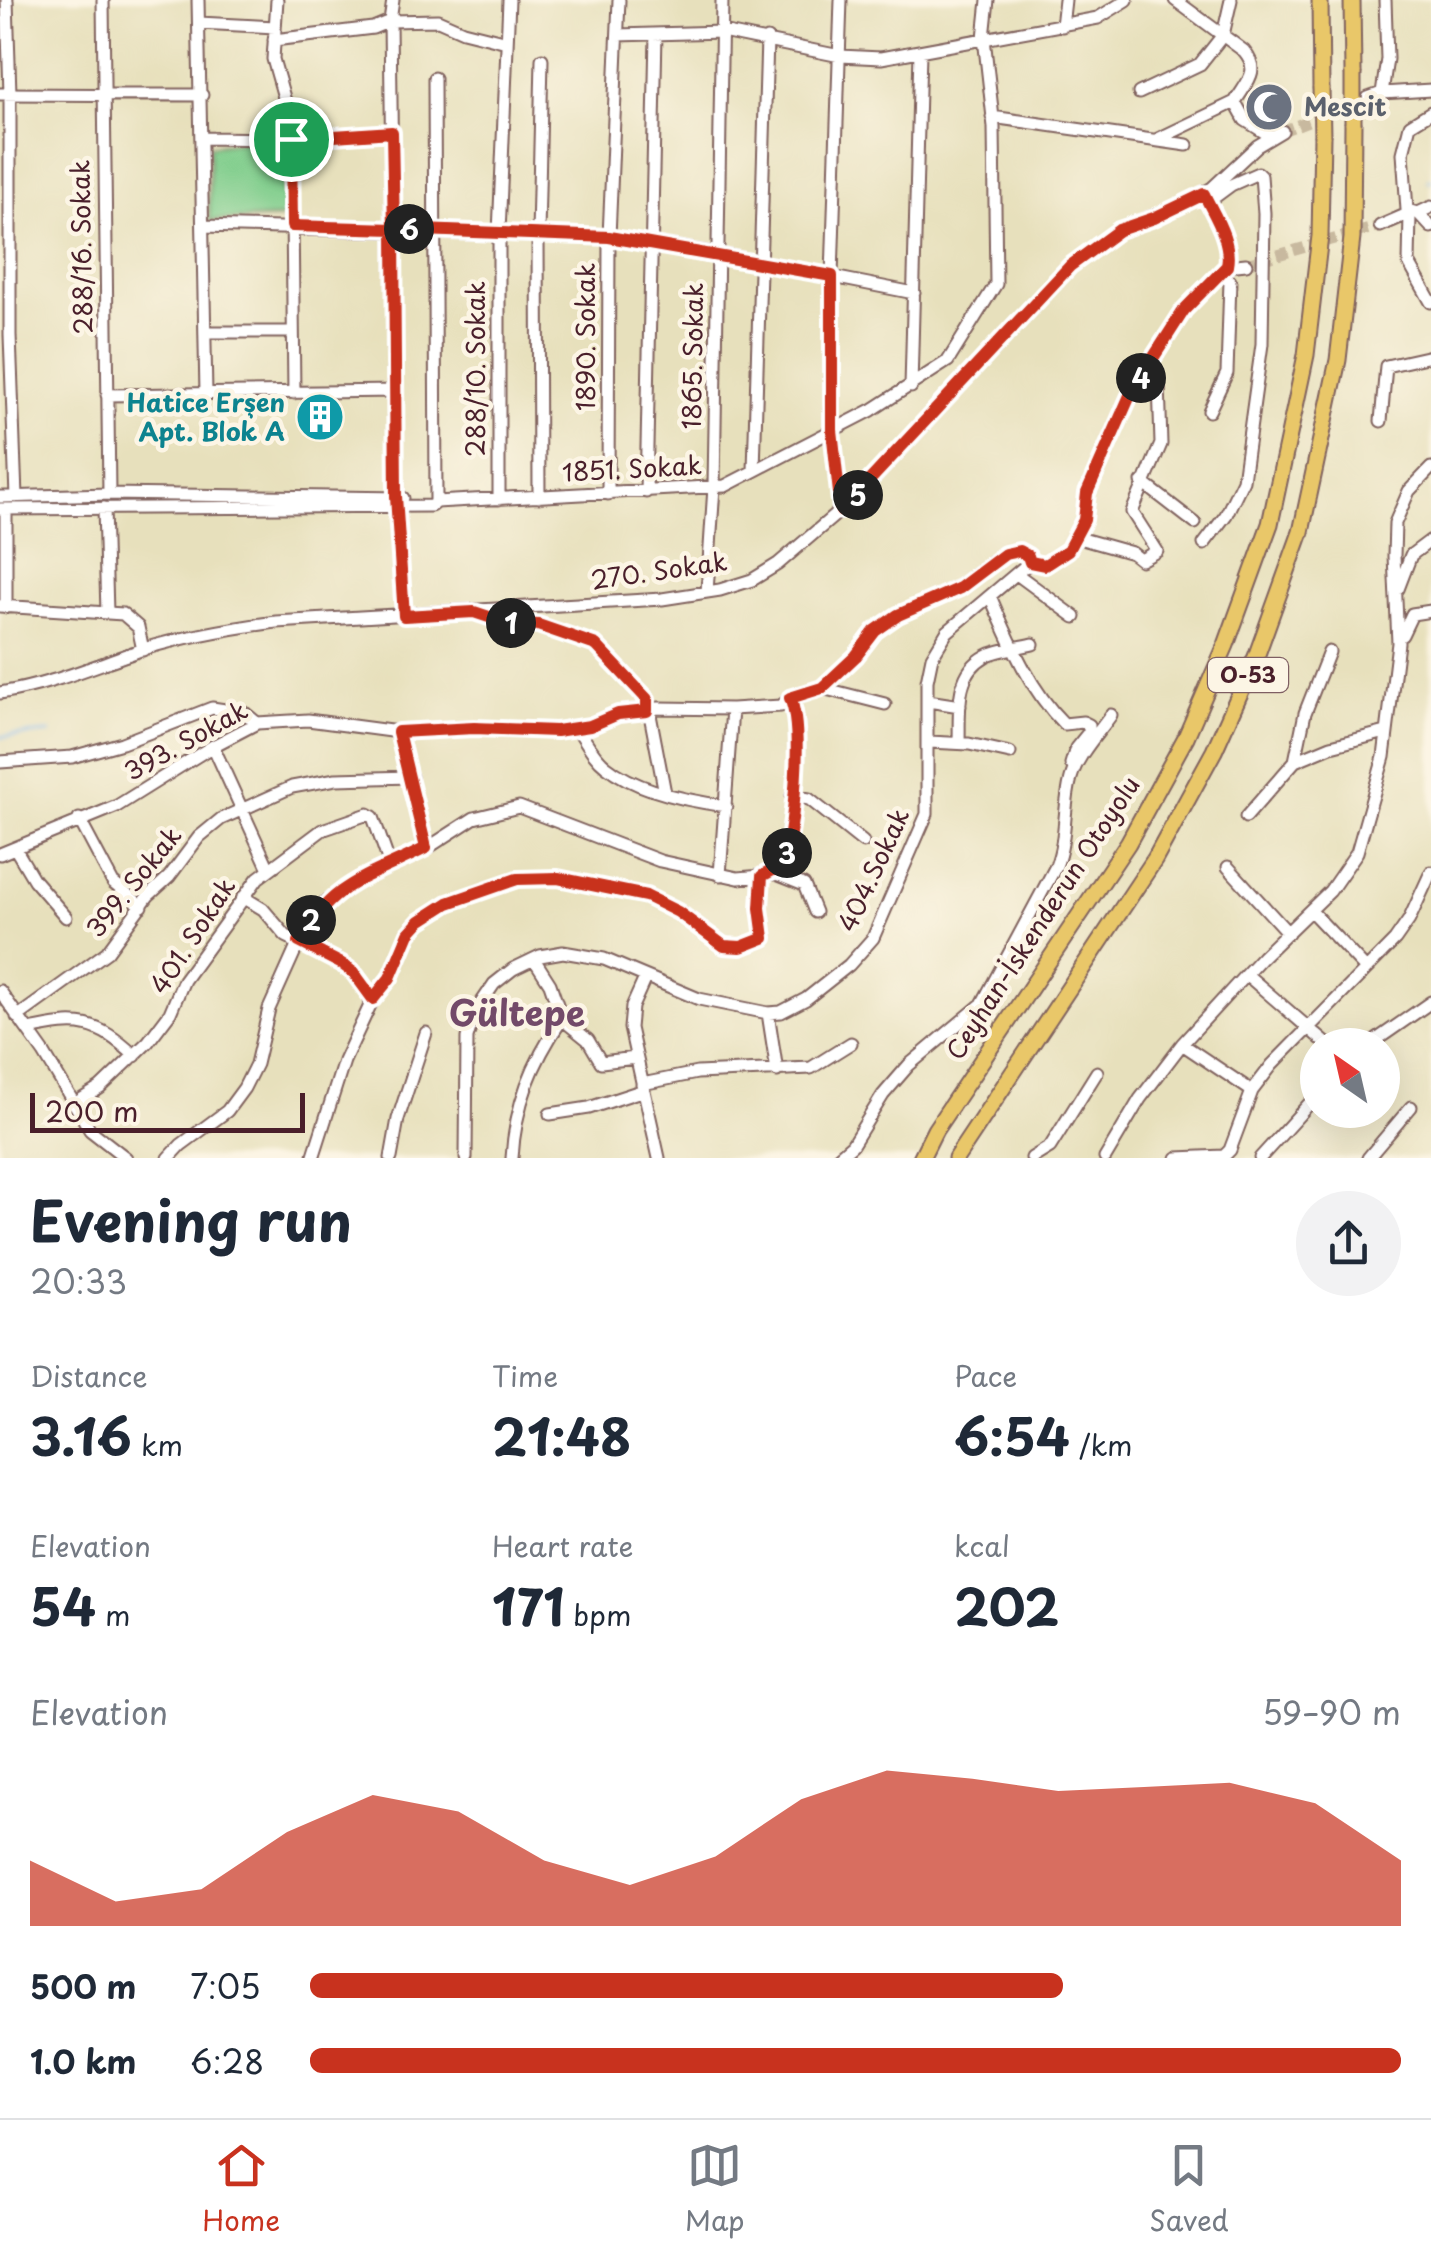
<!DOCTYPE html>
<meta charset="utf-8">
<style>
body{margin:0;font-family:"Playpen Sans",sans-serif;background:#f2f2f3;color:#1f2937;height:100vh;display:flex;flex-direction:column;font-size:38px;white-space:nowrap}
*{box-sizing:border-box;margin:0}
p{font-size:32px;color:#747a83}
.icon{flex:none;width:55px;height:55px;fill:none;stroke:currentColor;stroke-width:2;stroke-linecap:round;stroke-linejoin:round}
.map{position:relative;height:1158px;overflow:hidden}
.side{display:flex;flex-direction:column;background:#fff;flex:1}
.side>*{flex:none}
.needle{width:65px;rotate:326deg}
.tools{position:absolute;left:1300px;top:1028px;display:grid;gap:20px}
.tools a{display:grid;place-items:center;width:100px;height:100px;border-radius:50%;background:#fff;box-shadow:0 10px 40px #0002;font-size:50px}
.scale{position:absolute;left:30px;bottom:25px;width:275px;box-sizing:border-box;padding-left:10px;border:5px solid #4a1f2b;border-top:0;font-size:28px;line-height:35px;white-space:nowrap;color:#4a1f2b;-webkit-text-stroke:8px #fcf5e5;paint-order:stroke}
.pin{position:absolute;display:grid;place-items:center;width:85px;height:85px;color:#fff;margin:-42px;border:5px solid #fff;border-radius:50%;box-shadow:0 2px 10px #0007}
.km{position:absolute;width:50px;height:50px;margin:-25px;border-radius:50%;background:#222;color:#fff;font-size:28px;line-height:50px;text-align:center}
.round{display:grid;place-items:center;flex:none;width:105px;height:105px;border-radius:52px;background:#f2f2f3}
.overview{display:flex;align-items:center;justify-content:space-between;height:170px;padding:0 30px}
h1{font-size:55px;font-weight:700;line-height:75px}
.metrics{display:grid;grid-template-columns:repeat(3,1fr);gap:15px;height:170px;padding:10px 30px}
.metrics div{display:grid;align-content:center}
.metrics b{font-size:50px;font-weight:700}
.metrics small{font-size:28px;font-weight:400}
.metrics p{font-size:28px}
.chart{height:280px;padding:20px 30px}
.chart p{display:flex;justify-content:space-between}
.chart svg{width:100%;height:180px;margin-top:10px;fill:#c8321e;opacity:.7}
ul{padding:0 30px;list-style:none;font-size:32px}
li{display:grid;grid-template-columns:160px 120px 1fr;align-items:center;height:75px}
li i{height:25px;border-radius:12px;background:#c8321e}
.tabs{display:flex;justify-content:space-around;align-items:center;height:140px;border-top:2px solid #e0e1e3;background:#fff;font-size:28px;color:#747a83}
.tabs a{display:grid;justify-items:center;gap:5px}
.tabs .active{color:#c8321e}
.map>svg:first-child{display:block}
.green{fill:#81ce8d;stroke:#66765c;stroke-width:2.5}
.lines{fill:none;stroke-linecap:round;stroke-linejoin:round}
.stream{stroke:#7fb9f0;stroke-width:2.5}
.minor-tunnel{stroke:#c8b99f;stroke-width:11;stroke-dasharray:11 5.5;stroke-linecap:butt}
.minor-casing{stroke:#81635e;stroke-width:15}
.highway-casing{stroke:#81635e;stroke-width:19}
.minor{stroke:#fff;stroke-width:11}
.highway{stroke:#e9c769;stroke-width:15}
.highway-bridge-casing{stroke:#81635e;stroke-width:19;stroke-linecap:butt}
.highway-bridge{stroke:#e9c769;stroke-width:15}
.route-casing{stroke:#fff;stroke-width:20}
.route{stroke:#c8321e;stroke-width:12}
.labels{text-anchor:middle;stroke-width:9;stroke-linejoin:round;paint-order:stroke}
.shield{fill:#fcf5e5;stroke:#7f5f63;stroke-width:2.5}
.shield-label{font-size:22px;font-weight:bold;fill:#4a1f2b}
.worship-label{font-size:25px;font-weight:bold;fill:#5b616d;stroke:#fcf5e5;text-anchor:start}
.street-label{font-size:25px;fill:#4a1f2b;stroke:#fcf5e5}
.culture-label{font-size:25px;font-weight:bold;fill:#0d838f;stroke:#fcf5e5;text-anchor:end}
.district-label{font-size:35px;font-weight:bold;fill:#734a69;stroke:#fcf5e5}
</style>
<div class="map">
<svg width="1431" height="1158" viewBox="0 0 1431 1158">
<rect width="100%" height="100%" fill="#fcf5e5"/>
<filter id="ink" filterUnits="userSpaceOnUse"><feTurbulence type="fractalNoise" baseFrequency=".01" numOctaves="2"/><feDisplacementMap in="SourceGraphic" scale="20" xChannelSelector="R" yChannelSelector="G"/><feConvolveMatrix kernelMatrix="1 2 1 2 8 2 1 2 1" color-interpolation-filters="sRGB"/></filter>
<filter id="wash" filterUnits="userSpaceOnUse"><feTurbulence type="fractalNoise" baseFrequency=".0048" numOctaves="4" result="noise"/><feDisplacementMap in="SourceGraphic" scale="40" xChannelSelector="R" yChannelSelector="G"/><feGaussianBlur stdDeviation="2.25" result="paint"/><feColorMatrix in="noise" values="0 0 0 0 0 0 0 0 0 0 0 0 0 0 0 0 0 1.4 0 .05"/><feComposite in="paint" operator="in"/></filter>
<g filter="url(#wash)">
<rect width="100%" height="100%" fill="#e7e0bc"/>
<path class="green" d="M242,141L268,142L284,149V218L209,221V146Z"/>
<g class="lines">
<path class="stream" d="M1429,181L1431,179
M0,737L50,733"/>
</g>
</g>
<g filter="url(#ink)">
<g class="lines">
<path class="minor-tunnel" d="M1282,131L1368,98
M1246,264L1380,226"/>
<g class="minor-casing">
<path id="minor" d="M7,0L10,94V335L16,497
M103,0L109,494
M198,0L206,394
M277,0L273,59L291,122L294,393
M393,0L390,21L396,496L404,616
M841,0L832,276L831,430L841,511
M1175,0L1244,51C1261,71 1247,82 1235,102L1245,120L1272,137
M199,23L275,27
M1062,26L1065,0
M618,35L722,32L840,56L881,58L1098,18L1127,0
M274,40L373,28L390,21L438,20L463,31L507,42
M434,78L436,502
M1139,93L1200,64L1223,35L1231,0
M1382,93L1387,59L1385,0
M0,94L202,95
M1368,98L1382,93L1431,90
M1431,112L1410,125L1403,153L1407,210L1418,213L1431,207
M992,117L1187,145
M202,138L291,139L392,132
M1158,139L1235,102
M1418,213L1431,227
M203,226L609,237L716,254L914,293
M1380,226L1410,213L1409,263L1431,302
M1227,266L1246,264
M205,332H293
M911,387L920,52
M107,395L396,391
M1209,411L1227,373L1230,281L1220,273
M1381,421L1386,366L1431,356
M754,470L767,39
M1142,482L1195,523
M646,492L656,34
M608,494L609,237L619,0
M0,497L109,494L403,498
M539,497L538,234L542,59
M499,499V233L509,0
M104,508L107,613
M0,509L431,506L436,502L725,486L872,410L948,361L996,284L994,127L984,38L988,0
M6,509V607
M1075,537L1132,553L1141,560L1157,551L1132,512L1161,444L1159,382L1152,360
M1204,544L1226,515L1243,480L1262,344L1264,213L1261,176L1258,173L1231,185L1208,202
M1018,575L1075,617
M1398,589L1411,555L1431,540
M707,592L714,487L722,0
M990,596C1009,640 1029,689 1064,724L1083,722L1089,725V732L1076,748L1071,764
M0,606L123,614L138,627L143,650
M481,614L504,622L538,625L596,645L647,699L665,793
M1402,635L1412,614L1431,611
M822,688L885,704
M0,693C52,685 98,664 147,648C190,635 232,628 276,622L662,599L720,590L752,580L778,564L855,498L1071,266L1119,230L1187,203L1212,188L1257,146L1282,131
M928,701L960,706
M577,728C586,741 593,756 606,766C637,791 688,801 726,806
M398,732L426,849
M929,742L969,744L1010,753
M959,743C960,712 954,673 986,656C999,649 1018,648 1033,644
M213,746L269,869
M1295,761L1305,713L1329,652
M0,762L72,757L122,743L212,708L245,713L257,723
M792,796L809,799L863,842
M1246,817L1295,761L1331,746L1386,732
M79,819L113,883L142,906
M15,848L34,880L66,917
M0,854L117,806L213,746L257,723L308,720L398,732L474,728L556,731L590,726L619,713L659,708L732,709L781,706L790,698L822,688L856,656L875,631L898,615L959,587L1005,554L1019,551L1028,555L1030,562L1045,565L1068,550L1084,520L1087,493L1132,391L1184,310L1227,266C1232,241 1214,215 1204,194
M1228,867L1288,933
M771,872L804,885L815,912
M720,875L732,709
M243,897L263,909L286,936L343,964L354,973L373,999
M1311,911L1366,969
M1247,975L1328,1045
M645,978L632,1007L630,1028L659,1158
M0,991L44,1053L90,1130L126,1158
M768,1013L777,1071
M17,1017L107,952L148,896L169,877L199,837L221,819L292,787L336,779L411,777
M562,1019L588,1040L601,1062L636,1058
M29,1030C80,1019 96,1020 135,1056
M1182,1044L1252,1091
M1369,1045L1431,1002
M642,1084L697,1073L811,1068L851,1043
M74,1104L100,1088L148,1042L170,1013L184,980L258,878L322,830L368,814L373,817L390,865
M550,1114L589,1108L644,1090
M169,1158L181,1145L227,1111L244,1088L256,1064L269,1009L299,942L324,903L362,879L426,849L474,818L519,807L660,861L738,878L762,876L784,864C793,827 804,731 790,698
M313,1158L344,1061L373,999L390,978L409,933L420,921L448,903L517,879L558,878L646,896L678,911L724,946L741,947L764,938L760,908L762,876
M391,1158L398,1119L426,1033
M466,1158L467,1038L475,1012L494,984L513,969L540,956L563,952L604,959L699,999L768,1013L781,1012L806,999L849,965L873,938L927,814V681L932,657L947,632L1030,562
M512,1158C515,1105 532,1063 562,1019L550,984L534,959
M837,1158L852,1145L883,1095L909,1065L982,1004L1056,866C1067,838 1063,807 1071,778C1078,754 1097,735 1111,715
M1032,1158L1050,1147L1097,1072
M1105,1158L1140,1099L1182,1044L1262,957L1330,891L1357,852L1384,757L1398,643L1394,556L1395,523L1409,491L1431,468
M1177,1158L1224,1156L1230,1150L1252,1091L1272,1065L1395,940L1409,920L1431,872
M1260,1158L1318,1094
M1368,1158L1411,1107"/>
</g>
<g class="highway-casing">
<path id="highway" d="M1320,0L1321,88
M1352,0L1353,73
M921,1158L935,1130L1128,843L1186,737L1226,645L1270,524L1306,355L1320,236L1322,136
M956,1158L1155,859L1214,751L1256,657L1301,532L1338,360L1352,238L1353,123"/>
</g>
<use href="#minor" class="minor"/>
<use href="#highway" class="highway"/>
<g class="highway-bridge-casing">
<path id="highway-bridge" d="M1321,88L1322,136
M1353,123V73"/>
</g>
<use href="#highway-bridge" class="highway-bridge"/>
</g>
</g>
<g class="lines" filter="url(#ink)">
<g class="route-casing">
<path id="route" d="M291,139L292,226L394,229L396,496L404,616L474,612L504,622L538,625L596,645L647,699V711L618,714L590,726L556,731L474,728L398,732L426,848C369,877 332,882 299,942L342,964L354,973L373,999L390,978L409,933L420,921L448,903L517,879L558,878L646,896L678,912L724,946L741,947L764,938L760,908L762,876L784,864C793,828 804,730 790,698L822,688L856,656L875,631L898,615L960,588L1005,554L1019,551L1028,556L1030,562L1045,565L1068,550L1084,520L1087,493L1132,391L1184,310L1227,266C1232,241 1214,215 1204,194L1154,218L1119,230L1070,266L841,511L832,430V276L609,237L394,229L392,132L291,139"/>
</g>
<use href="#route" class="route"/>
</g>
<defs>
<g id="mosque-disc" transform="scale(2.5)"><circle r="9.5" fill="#6b7280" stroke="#fcf5e5"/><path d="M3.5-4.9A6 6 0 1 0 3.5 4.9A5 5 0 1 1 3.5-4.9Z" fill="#fff"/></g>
<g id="building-disc" transform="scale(2.5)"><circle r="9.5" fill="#0f9aa8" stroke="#fcf5e5"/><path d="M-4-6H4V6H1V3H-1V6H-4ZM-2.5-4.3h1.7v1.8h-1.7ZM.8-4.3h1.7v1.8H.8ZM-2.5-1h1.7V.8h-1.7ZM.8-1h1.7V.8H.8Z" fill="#fff"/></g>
</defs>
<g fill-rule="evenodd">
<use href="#mosque-disc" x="1269" y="107"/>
<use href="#building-disc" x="320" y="417"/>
</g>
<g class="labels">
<rect class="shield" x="1208" y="658" width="80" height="34" rx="8"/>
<g class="shield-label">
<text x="1248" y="683">O-53</text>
</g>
<g class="worship-label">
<text x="1304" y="116">Mescit</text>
</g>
<g class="street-label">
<text transform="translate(82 247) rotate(-91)" y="9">288/16. Sokak</text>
<text transform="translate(586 337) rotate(-90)" y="9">1890. Sokak</text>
<text transform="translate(693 356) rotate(-89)" y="9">1865. Sokak</text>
<text transform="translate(476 369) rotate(-90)" y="9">288/10. Sokak</text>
<text transform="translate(632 469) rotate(-3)" y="9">1851. Sokak</text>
<text transform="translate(659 571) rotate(-8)" y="9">270. Sokak</text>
<text transform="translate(186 741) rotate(-29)" y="9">393. Sokak</text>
<text transform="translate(874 870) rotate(-65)" y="9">404.Sokak</text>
<text transform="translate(134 882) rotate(-51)" y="9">399. Sokak</text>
<text transform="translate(1043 918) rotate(-57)" y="9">Ceyhan-İskenderun Otoyolu</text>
<text transform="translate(193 936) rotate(-57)" y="9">401. Sokak</text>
</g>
<g class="culture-label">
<text x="285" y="412">Hatice Erşen<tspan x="285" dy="29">Apt. Blok A</tspan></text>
</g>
<g class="district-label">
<text x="517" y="1026">Gültepe</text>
</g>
</g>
</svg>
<div class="tools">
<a><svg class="needle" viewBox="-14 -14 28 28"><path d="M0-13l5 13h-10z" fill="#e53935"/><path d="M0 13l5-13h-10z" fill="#747a83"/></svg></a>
</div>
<div class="scale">200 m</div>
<div class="pin" style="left:291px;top:139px;background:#1e9e55"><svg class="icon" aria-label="arrive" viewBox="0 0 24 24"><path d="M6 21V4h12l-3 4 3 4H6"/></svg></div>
<b class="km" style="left:511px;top:623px">1</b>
<b class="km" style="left:311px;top:920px">2</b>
<b class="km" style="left:787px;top:853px">3</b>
<b class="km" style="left:1141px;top:378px">4</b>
<b class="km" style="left:858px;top:495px">5</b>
<b class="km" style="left:409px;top:229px">6</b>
</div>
<section class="side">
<div class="overview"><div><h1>Evening run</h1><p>20:33</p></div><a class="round"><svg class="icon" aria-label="share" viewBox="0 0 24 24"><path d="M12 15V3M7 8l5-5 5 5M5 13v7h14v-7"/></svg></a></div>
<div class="metrics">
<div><p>Distance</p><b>3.16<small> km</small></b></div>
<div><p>Time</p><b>21:48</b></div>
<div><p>Pace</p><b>6:54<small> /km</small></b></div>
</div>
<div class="metrics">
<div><p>Elevation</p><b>54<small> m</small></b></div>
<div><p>Heart rate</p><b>171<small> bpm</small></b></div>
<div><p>kcal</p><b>202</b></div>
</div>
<div class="chart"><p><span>Elevation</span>59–90 m</p>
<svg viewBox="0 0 160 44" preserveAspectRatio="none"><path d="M0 44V28L10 38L20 35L30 21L40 12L50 16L60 28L70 34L80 27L90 13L100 6L110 8L120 11L130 10L140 9L150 14L160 28V44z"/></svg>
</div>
<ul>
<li><b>500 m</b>7:05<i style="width:69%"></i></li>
<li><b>1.0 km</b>6:28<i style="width:100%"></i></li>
</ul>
</section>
<nav class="tabs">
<a class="active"><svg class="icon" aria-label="home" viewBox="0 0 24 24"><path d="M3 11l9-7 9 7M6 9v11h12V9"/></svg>Home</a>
<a><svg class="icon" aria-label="map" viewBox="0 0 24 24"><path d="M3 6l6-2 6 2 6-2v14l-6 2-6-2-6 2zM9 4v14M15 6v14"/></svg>Map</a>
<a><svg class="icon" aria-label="saved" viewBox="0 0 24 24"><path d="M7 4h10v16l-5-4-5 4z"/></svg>Saved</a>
</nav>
